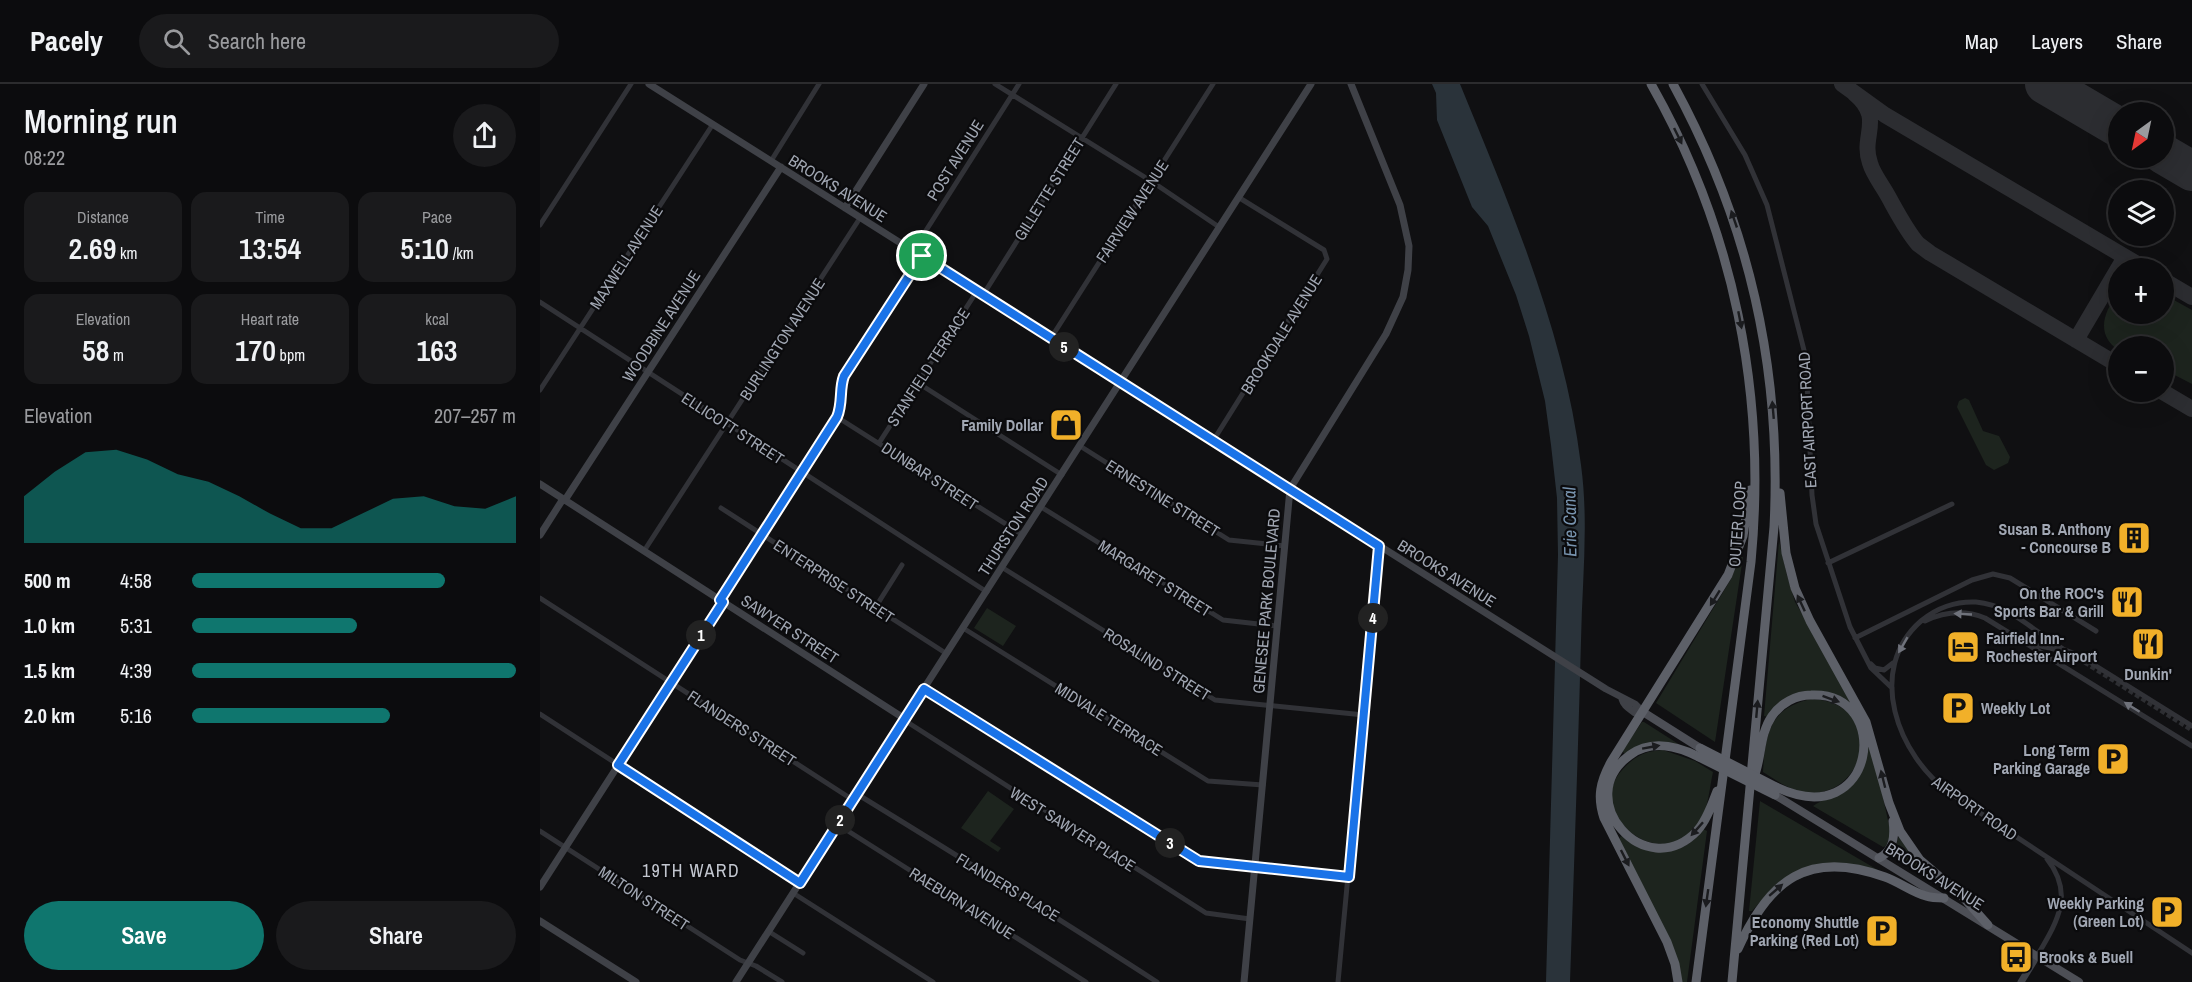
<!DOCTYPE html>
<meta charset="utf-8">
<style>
body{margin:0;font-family:"Archivo Narrow",sans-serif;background:#1a1a1c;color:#f1f3f6;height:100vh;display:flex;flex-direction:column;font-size:22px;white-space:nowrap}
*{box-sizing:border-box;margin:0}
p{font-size:20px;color:#9a9b9e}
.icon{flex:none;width:33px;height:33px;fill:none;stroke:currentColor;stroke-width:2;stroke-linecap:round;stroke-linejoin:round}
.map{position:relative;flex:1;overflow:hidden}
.panel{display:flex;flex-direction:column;background:#0c0c0e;width:540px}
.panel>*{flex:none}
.needle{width:39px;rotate:213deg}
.fabs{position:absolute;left:1568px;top:18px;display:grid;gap:12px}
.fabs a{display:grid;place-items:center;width:66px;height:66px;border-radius:50%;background:#0c0c0e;box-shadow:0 6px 24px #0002,0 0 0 2px #2c2c2e;font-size:30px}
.pin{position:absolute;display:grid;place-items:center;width:51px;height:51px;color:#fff;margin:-26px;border:3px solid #fff;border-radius:50%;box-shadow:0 2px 6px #0007}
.km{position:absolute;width:30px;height:30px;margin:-15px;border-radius:50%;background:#222;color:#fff;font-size:16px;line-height:30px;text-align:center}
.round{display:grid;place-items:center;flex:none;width:63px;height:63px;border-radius:32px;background:#1a1a1c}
.overview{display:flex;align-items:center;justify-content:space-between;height:102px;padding:0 24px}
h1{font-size:33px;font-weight:600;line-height:45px}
.metrics{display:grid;grid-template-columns:repeat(3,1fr);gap:9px;height:102px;padding:6px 24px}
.metrics div{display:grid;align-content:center;border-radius:15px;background:#1a1a1c;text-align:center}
.metrics b{font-size:30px;font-weight:600}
.metrics small{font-size:16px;font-weight:400}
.metrics p{font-size:16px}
.chart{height:168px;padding:12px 24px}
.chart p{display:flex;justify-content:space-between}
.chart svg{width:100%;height:108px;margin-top:6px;fill:#0f766e;opacity:.7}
.button{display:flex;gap:12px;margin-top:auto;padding:12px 24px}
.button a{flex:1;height:69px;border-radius:36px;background:#0f766e;color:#fff;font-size:24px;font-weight:600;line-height:69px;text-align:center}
.button a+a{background:#1a1a1c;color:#f1f3f6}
ul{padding:0 24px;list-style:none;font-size:20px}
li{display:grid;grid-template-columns:96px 72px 1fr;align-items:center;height:45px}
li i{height:15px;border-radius:8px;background:#0f766e}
header{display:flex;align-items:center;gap:36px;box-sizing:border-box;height:84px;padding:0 30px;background:#0c0c0e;border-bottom:2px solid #2c2c2e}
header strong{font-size:28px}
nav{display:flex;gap:33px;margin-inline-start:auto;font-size:21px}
.search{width:420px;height:54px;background:#1a1a1c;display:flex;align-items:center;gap:15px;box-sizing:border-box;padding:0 21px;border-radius:33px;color:#9a9b9e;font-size:22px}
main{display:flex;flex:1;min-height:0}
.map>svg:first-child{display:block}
.green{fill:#1d241e}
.water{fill:#2a333a}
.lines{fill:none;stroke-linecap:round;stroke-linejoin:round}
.taxiway{stroke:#2c2d31;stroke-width:16}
.runway{stroke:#2c2d31;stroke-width:40}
.street-tunnel{stroke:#2d2e32;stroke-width:5;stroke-dasharray:5 2.5;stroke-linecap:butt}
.street{stroke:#313237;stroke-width:5}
.secondary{stroke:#3f4147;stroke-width:7}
.primary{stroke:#4d4f56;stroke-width:8}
.highway{stroke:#5d6068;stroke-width:9}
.highway-bridge{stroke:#5d6068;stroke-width:9}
.oneway{fill:#1b1c1f}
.oneway2{fill:#6f727b}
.route-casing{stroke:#fff;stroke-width:12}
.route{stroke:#1a73e8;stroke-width:8}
.labels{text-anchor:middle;stroke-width:4.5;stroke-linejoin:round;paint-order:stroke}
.street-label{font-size:16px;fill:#a1a7b3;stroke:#0b0b0d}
.poi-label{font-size:16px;font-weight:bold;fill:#a1a7b3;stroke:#0b0b0d;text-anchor:end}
.water-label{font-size:18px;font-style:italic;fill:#7894af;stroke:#0b0b0d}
.neighbourhood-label{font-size:18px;letter-spacing:1.5px;fill:#c2c6cf;stroke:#0b0b0d}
</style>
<header>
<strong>Pacely</strong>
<div class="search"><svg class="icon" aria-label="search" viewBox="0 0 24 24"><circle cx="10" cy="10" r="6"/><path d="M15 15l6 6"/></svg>Search here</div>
<nav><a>Map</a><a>Layers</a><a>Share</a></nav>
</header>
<main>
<section class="panel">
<div class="overview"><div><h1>Morning run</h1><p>08:22</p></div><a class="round"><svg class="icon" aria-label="share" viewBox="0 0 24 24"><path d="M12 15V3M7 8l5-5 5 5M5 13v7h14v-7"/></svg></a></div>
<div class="metrics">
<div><p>Distance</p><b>2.69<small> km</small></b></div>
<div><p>Time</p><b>13:54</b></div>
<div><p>Pace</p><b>5:10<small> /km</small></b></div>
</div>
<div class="metrics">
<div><p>Elevation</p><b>58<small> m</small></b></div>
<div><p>Heart rate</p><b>170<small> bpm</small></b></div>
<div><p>kcal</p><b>163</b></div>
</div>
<div class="chart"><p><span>Elevation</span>207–257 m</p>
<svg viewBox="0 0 160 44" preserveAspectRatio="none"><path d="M0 44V25L10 15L20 7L30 6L40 10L50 16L60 19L70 25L80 32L90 38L100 38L110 32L120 26L130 25L140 29L150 30L160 25V44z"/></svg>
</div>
<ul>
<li><b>500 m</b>4:58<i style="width:78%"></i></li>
<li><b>1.0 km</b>5:31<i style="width:51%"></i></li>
<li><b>1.5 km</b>4:39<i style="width:100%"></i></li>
<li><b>2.0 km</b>5:16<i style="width:61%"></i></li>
</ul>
<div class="button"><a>Save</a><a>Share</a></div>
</section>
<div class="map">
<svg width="1652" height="898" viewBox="0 0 1652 898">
<rect width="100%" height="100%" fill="#101012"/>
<path class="green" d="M1578,210V230H1623V210L1652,226V300L1623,285V262H1578V266C1556,251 1563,228 1578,210Z
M1425,314L1429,316L1443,347L1459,352L1470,373L1468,379L1454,386L1446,381L1417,323L1419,317Z
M1239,457L1247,491L1255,518L1317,623L1314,625L1293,611L1273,607L1229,633L1224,632Z
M1200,473H1203L1175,658L1116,619L1191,495Z
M447,524L476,542L463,562L434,544Z
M1272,615C1281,616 1290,617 1299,622C1341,645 1319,711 1269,709C1253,708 1237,697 1223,688C1225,650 1230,623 1272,615Z
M1102,638H1104L1140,661L1086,671L1082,667Z
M1328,663L1332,664L1351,750L1346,762L1343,763L1273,722C1281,716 1291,714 1299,710C1316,701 1327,682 1328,663Z
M1123,666L1155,677L1173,688C1169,706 1168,731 1155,745C1114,789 1044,726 1083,685C1095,672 1105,667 1123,666Z
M448,707L474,725L450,757L461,764L458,768L421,744Z
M1220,717L1343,789L1298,780L1231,806L1212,827H1209Z
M1163,745L1167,747L1147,898H1142L1079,755L1081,752C1106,773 1145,774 1163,745Z
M1359,751L1381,782V786L1354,770Z"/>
<path class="water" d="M892,0H920C970,122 1025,249 1041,381C1049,440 1042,498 1041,557C1038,670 1034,784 1030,898H1006L1018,471L1017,414L1011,361L1005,317L989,252L976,211L948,142L932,123L897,36L896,9Z"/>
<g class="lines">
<path class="taxiway" d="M1302,0L1345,31L1604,184
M1314,9C1345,35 1320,51 1330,79C1333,90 1342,101 1348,112C1357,128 1366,146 1378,160L1390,169L1578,281
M1623,196L1652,213
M1536,256L1585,173
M1623,308L1652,325"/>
<path class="runway" d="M1505,0L1578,43
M1623,70L1652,87"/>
<path class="street-tunnel" d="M1532,570L1652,646"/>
<path class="street" d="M455,0L611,97L679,143
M1162,0L1205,71L1227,121L1266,274L1272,411L1276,440L1310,543L1331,584L1352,604
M231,77L279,0
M0,141L91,0
M373,167L479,0
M443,211L576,0
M0,218L447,508
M511,254L673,0
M378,299L522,391
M0,306L173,40
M297,333L483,451
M673,357L787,175L784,166L698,113
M339,359L437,207
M540,362L689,456L745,462
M501,423L683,536L737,542
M181,424L407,570
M104,467L320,134
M1288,479L1412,420
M463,484L675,616L824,631
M0,514L313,716
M335,524L362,481
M1385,537C1404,528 1425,526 1445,534L1652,662
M423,544L668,697L723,701
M1315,554L1432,496L1453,490L1470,494L1556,547
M1491,560L1519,566
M1331,580L1335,584L1344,586L1353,579
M384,605L659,777L809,793
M0,630L260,799
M364,636L666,829L710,835
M1652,642L1540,572C1535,569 1529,568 1523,565C1494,548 1471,521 1436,518C1416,517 1396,524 1381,537C1325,586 1358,672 1410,709L1652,869
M317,710C418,772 518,834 617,898
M297,740L546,898
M0,747L200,876L216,882L242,898
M253,809L393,898
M228,847L263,869
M1497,872C1517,838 1535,810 1507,775
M798,898L839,462"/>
<path class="secondary" d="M109,0L1066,605L1095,620L1103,628
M305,124L384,0
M0,400L365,635
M25,416L241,83
M0,451L23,415
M180,516L297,333C304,319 299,305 304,292L382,173
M1082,615C1084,622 1089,624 1095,629L1102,627
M0,803L183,518
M0,837L96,898
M196,898L771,0
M704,898L750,405L846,250L863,213L868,186L869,162L860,121L811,0
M1481,898L1497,872"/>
<path class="primary" d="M1103,628L1160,664
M1235,711L1539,898"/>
<path class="highway" d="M1111,0C1194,146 1227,311 1211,478L1156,898
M1133,0C1209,139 1242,284 1234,443L1192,898
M1240,409L1246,469L1255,504L1270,537L1326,638L1349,719L1360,747L1380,776L1422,812L1448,841
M1159,673C1137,662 1112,655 1090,671C1030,714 1105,801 1157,747C1167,736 1172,720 1177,707
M1214,693C1222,673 1219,651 1232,632C1241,619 1256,611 1271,611C1354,607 1337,751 1236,703
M1339,774C1354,767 1355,752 1353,737
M1198,865C1229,796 1268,765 1345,793C1359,798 1372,808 1386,812C1392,814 1399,814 1404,814
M1138,898L1135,880L1127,858L1064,734C1057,713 1060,698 1071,678L1188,491L1203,452L1210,406"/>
<path class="highway-bridge" d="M1160,664L1236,703
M1159,673L1235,711"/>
</g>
<defs><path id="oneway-solid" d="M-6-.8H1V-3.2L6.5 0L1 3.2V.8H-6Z" transform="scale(1.5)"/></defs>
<g class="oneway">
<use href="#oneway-solid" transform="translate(1138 52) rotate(64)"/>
<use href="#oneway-solid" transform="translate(1194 135) rotate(-109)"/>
<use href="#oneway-solid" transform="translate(1200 236) rotate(79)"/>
<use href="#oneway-solid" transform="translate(1233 326) rotate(-95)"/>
<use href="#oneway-solid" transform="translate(1175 514) rotate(122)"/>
<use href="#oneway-solid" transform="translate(1261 519) rotate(-115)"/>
<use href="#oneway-solid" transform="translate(1291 615) rotate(20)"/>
<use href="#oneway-solid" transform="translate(1217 625) rotate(-85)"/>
<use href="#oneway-solid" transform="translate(1111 663) rotate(-10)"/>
<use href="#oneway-solid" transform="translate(1343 695) rotate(-104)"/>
<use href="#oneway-solid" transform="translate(1157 745) rotate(132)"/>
<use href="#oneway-solid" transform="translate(1085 774) rotate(63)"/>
<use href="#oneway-solid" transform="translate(1236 806) rotate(-41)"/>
<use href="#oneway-solid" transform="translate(1167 814) rotate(98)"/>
</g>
<g class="oneway2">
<use href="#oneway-solid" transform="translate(1423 530) rotate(-177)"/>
<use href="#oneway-solid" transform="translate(1363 561) rotate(120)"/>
<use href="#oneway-solid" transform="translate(1592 623) rotate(-148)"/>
</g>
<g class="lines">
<g class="route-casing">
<path id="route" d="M382,172L839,462L809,793L659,777L384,605L260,799L78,681L183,518L180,516L297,333C303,319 299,305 304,292Z"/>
</g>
<use href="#route" class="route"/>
</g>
<defs>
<g id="shop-square" transform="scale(1.725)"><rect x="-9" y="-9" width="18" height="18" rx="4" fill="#f1b029" stroke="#0b0b0d"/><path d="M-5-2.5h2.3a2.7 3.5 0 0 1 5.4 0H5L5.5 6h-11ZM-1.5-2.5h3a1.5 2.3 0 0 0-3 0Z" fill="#111"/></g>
<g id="building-square" transform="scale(1.725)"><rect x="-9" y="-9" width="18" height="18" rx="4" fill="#f1b029" stroke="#0b0b0d"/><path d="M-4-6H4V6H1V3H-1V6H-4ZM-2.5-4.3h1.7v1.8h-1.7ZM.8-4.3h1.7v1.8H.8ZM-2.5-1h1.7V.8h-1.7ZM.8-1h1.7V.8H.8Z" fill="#111"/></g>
<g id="restaurant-square" transform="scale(1.725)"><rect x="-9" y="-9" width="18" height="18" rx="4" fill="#f1b029" stroke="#0b0b0d"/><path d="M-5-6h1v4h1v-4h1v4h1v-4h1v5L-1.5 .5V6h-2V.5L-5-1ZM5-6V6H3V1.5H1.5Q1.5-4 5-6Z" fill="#111"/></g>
<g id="hotel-square" transform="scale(1.725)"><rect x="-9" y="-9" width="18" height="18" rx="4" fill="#f1b029" stroke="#0b0b0d"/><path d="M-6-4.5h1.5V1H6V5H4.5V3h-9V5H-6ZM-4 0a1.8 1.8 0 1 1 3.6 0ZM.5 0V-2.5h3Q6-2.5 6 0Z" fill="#111"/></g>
<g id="parking-square" transform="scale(1.725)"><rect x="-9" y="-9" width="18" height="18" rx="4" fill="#f1b029" stroke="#0b0b0d"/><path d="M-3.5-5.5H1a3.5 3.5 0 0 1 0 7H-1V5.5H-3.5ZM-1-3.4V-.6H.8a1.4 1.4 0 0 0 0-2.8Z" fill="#111"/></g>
<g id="bus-square" transform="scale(1.725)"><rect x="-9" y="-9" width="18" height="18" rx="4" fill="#f1b029" stroke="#0b0b0d"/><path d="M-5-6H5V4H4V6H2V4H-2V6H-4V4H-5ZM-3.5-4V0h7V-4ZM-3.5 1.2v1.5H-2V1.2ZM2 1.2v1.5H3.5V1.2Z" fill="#111"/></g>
</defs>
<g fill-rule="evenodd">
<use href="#shop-square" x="526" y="341"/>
<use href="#building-square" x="1594" y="454"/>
<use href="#restaurant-square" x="1587" y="518"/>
<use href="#restaurant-square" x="1608" y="560"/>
<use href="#hotel-square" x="1423" y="563"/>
<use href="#parking-square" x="1418" y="624"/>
<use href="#parking-square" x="1573" y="675"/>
<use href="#parking-square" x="1627" y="828"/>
<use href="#parking-square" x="1342" y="847"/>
<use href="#bus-square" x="1476" y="873"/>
</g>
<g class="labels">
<g class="street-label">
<text transform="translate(415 76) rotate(-58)" y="6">POST AVENUE</text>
<text transform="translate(298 104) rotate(32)" y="6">BROOKS AVENUE</text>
<text transform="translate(509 105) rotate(-58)" y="6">GILLETTE STREET</text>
<text transform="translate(592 127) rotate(-57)" y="6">FAIRVIEW AVENUE</text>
<text transform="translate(86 173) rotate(-57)" y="6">MAXWELL AVENUE</text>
<text transform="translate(121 242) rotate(-57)" y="6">WOODBINE AVENUE</text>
<text transform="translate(741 250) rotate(-58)" y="6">BROOKDALE AVENUE</text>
<text transform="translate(242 255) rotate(-57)" y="6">BURLINGTON AVENUE</text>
<text transform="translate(388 283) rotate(-57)" y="6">STANFIELD TERRACE</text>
<text transform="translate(1267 336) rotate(-93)" y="6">EAST AIRPORT ROAD</text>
<text transform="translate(193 344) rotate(33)" y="6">ELLICOTT STREET</text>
<text transform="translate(390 392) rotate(33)" y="6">DUNBAR STREET</text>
<text transform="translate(623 414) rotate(32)" y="6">ERNESTINE STREET</text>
<text transform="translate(1197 440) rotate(-86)" y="6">OUTER LOOP</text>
<text transform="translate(473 442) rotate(-57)" y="6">THURSTON ROAD</text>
<text transform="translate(907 489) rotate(32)" y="6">BROOKS AVENUE</text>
<text transform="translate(615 494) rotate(32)" y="6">MARGARET STREET</text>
<text transform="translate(294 497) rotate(33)" y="6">ENTERPRISE STREET</text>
<text transform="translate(726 517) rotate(-85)" y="6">GENESEE PARK BOULEVARD</text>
<text transform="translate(250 545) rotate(33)" y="6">SAWYER STREET</text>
<text transform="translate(617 580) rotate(32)" y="6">ROSALIND STREET</text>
<text transform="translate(569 635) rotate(32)" y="6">MIDVALE TERRACE</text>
<text transform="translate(202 644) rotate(33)" y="6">FLANDERS STREET</text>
<text transform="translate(1435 724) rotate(35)" y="6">AIRPORT ROAD</text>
<text transform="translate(533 745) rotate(32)" y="6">WEST SAWYER PLACE</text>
<text transform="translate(1395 792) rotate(32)" y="6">BROOKS AVENUE</text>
<text transform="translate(468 803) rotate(31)" y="6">FLANDERS PLACE</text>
<text transform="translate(104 814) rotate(33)" y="6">MILTON STREET</text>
<text transform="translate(422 819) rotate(32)" y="6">RAEBURN AVENUE</text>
</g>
<g class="poi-label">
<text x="503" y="347">Family Dollar</text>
<text x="1571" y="451">Susan B. Anthony<tspan x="1571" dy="18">- Concourse B</tspan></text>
<text x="1564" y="515">On the ROC's<tspan x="1564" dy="18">Sports Bar &amp; Grill</tspan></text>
<text x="1446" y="560" text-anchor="start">Fairfield Inn-<tspan x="1446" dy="18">Rochester Airport</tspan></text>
<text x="1608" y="596" text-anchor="middle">Dunkin'</text>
<text x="1441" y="630" text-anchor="start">Weekly Lot</text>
<text x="1550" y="672">Long Term<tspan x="1550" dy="18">Parking Garage</tspan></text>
<text x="1604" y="825">Weekly Parking<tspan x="1604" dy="18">(Green Lot)</tspan></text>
<text x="1319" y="844">Economy Shuttle<tspan x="1319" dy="18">Parking (Red Lot)</tspan></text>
<text x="1499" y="879" text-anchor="start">Brooks &amp; Buell</text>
</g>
<g class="water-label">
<text transform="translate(1030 438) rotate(-91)" y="6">Erie Canal</text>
</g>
<g class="neighbourhood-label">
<text x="151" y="793">19TH WARD</text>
</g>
</g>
</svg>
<div class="fabs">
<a><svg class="needle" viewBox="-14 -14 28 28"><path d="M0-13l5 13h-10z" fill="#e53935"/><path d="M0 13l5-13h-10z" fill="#9a9b9e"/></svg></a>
<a><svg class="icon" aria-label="layers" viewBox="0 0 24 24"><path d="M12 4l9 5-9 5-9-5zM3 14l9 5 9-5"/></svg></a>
<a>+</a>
<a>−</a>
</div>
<div class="pin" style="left:382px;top:172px;background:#1e9e55"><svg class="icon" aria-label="arrive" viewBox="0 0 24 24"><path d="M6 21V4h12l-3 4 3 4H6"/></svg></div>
<b class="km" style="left:161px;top:551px">1</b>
<b class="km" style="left:300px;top:736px">2</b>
<b class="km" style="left:630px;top:759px">3</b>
<b class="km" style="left:833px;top:534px">4</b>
<b class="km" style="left:524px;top:263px">5</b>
</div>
</main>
